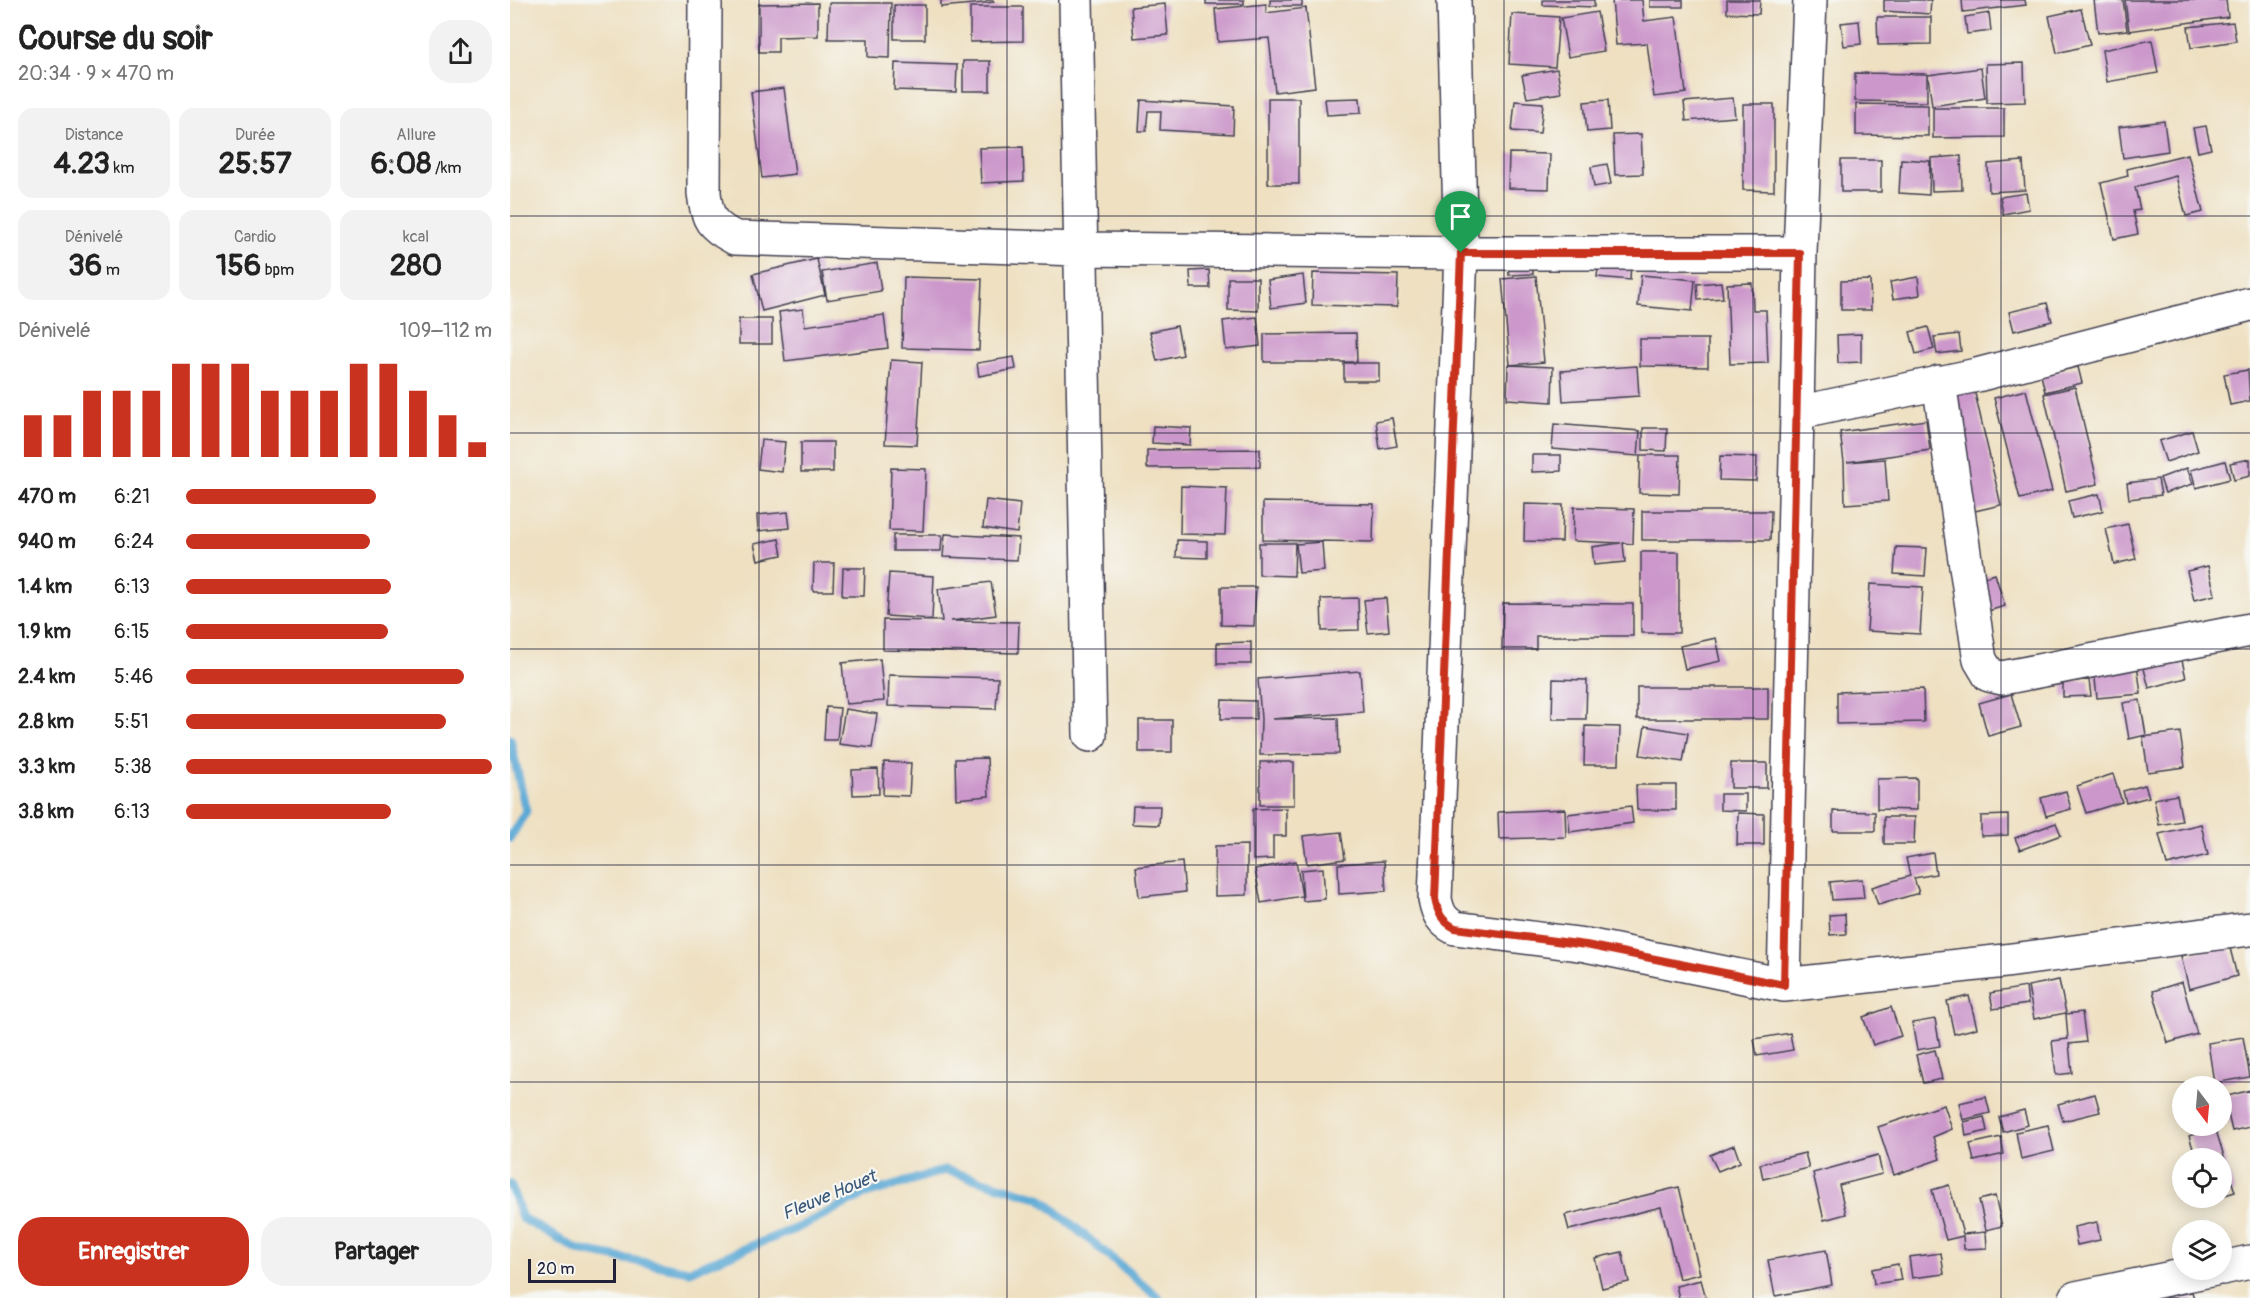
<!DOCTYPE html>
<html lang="fr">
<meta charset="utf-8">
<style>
body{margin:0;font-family:Pangolin,sans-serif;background:#f2f2f2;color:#222;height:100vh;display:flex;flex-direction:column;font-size:22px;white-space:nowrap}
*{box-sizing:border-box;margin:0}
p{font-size:20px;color:#767676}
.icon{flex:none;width:33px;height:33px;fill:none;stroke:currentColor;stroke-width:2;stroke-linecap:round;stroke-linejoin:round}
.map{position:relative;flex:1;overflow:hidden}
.panel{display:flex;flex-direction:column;background:#fff;width:510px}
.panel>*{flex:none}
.needle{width:39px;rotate:164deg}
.buttons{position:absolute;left:1662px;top:1076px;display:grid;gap:12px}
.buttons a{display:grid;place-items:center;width:60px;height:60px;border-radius:50%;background:#fff;box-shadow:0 3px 15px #0003;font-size:30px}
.scale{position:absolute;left:18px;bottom:15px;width:88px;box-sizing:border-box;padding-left:6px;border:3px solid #22223b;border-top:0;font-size:16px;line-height:21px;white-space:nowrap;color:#22223b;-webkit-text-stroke:4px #f6f6f2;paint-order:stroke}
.pin{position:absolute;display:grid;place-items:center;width:51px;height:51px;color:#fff;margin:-62px -26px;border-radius:50% 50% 50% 0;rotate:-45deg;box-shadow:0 0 6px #0007}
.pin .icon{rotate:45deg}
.round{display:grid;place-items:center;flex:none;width:63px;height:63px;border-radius:24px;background:#f2f2f2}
.summary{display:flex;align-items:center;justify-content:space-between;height:102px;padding:0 18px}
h1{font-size:33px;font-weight:700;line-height:45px}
.figures{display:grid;grid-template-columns:repeat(3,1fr);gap:9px;height:102px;padding:6px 18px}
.figures div{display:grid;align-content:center;border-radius:15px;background:#f2f2f2;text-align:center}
.figures b{font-size:30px;font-weight:700}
.figures small{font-size:16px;font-weight:400}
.figures p{font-size:16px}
.chart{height:168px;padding:12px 18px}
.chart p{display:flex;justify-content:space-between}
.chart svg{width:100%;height:108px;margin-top:6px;stroke:#c8321e;stroke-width:6}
.button{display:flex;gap:12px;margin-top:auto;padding:12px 18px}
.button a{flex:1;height:69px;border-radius:24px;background:#c8321e;color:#fff;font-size:24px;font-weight:700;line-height:69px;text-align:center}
.button a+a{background:#f2f2f2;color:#222}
ul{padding:0 18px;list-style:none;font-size:20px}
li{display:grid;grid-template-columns:96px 72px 1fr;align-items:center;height:45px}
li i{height:15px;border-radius:8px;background:#c8321e}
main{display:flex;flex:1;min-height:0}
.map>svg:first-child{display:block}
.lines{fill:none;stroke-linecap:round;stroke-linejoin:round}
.stream{stroke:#5ca9d5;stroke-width:9}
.building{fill:#cc98cb}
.street-casing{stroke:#413e4f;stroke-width:36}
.street{stroke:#fff;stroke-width:33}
.route-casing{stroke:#fff;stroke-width:12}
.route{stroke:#c8321e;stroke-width:8}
.grid{fill:none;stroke:#22223b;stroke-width:1.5;stroke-opacity:0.55}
.labels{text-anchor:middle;stroke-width:4.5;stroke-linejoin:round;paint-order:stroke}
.water-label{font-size:18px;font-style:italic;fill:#395879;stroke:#f6f6f2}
</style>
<main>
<section class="panel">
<div class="summary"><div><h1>Course du soir</h1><p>20:34 · 9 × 470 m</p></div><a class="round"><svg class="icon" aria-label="share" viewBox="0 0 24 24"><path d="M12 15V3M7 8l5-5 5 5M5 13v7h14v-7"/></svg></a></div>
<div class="figures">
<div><p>Distance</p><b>4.23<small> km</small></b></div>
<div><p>Durée</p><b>25:57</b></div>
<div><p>Allure</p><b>6:08<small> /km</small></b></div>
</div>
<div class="figures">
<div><p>Dénivelé</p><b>36<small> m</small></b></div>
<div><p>Cardio</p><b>156<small> bpm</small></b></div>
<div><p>kcal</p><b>280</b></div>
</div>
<div class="chart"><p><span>Dénivelé</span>109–112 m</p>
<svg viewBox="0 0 160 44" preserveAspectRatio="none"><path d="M5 44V27M15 44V27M25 44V17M35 44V17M45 44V17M55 44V6M65 44V6M75 44V6M85 44V17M95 44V17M105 44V17M115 44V6M125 44V6M135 44V17M145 44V27M155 44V38"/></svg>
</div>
<ul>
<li><b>470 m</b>6:21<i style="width:62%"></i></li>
<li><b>940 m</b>6:24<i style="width:60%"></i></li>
<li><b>1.4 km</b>6:13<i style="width:67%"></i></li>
<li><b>1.9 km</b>6:15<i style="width:66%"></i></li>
<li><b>2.4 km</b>5:46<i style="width:91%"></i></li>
<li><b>2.8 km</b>5:51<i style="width:85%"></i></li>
<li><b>3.3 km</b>5:38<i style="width:100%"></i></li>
<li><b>3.8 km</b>6:13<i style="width:67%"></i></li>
</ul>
<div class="button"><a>Enregistrer</a><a>Partager</a></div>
</section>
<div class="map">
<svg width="1740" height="1298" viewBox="0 0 1740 1298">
<rect width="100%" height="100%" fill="#f6f6f2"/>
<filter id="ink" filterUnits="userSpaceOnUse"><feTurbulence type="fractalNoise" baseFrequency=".0167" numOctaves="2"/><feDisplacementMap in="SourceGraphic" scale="12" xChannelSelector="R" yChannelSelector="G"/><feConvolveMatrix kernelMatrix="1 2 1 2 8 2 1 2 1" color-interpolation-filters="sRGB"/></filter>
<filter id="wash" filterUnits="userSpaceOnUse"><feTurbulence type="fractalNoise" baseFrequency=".008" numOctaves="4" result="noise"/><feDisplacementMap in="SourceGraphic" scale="24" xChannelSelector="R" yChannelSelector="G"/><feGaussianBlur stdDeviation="1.35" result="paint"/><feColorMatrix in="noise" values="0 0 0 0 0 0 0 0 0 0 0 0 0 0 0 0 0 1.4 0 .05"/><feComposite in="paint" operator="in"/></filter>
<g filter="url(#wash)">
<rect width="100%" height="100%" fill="#eee0c1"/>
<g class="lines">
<path class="stream" d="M0,739L16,811L0,838
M0,1184L12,1218L68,1250L179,1271L287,1228L353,1195L435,1170L530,1198L649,1298"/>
</g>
<g id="blocks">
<path class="building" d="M431,0H483L484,2L431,7Z
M696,0H734V4H696Z
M760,0H792V6H760Z
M1033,0H1084V7L1033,5Z
M1102,0H1132L1134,21L1166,17L1176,93L1144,97L1137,43L1106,45Z
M1140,0H1173V7H1140Z
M1217,0H1250L1249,14L1217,13Z
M1374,0H1421L1420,14L1374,11Z
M1452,0H1515L1516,5L1453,12Z
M1584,0H1613L1617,30L1588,33Z
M1615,0H1716L1718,17L1619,31Z
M308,3V36L268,37V52H249V4Z
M319,3H381L380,58L358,57V39H318Z
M655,4L658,35L624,38L621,7Z
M756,4V13L796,8L805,87L765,92L759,38L708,42L705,9Z
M384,5H415V39H384Z
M460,7H513V41L460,42Z
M1571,9L1580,45L1547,53L1539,16Z
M1087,12L1094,51L1058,57L1051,18Z
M1479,13L1481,31L1457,34L1455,17Z
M1002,14L1049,17L1045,67L999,64Z
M1367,17H1421V44L1368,45Z
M1349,21L1351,44L1334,46L1331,23Z
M1723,22L1726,41L1681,48L1678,27Z
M1642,40L1648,73L1597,82L1592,50Z
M453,61H480V91H453Z
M385,63L447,65L446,92L384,90Z
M1514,63L1515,102L1477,103L1476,64Z
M1471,68L1475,98L1422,106L1418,75Z
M1047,69L1051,93L1017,98L1012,75Z
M1345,73L1417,74V102L1345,101Z
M274,88L285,174L252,178L241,92Z
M758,98H789V184H758Z
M850,98L851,113L817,115L815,99Z
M1223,98L1225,117L1176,121L1174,102Z
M631,100L724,106L723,134L650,130L651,111H638L636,131H629Z
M1098,100L1100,130L1077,132L1074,102Z
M1005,101L1033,103L1030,133L1002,131Z
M1233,104H1264V191L1233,190Z
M1346,104L1418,105V136L1346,135Z
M1423,108H1494V137L1423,138Z
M1654,121L1658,151L1613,158L1609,127Z
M1696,126L1701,149L1688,152L1683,128Z
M1131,134L1133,174L1105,175L1103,135Z
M513,147L514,181L471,183L469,148Z
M999,153L1040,154L1039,189L998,188Z
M1678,154L1693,212L1676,216L1666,176L1625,187L1630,210L1623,211L1628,234L1604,239L1591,183L1618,176L1617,169Z
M1451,156L1452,190L1422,191L1421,158Z
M1391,159L1420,161L1419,195L1389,193Z
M1331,160H1371V192H1331Z
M1513,161L1515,190L1479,192L1478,164Z
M1097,164L1101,184L1084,187L1081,167Z
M1516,193L1519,209L1493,214L1490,197Z
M1089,258L1121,261L1120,280L1087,277Z
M307,259L315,295L252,311L243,274Z
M1023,262V274L999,275L998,263Z
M367,263L371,291L317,300L312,272Z
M699,270L700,288H681L680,271Z
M803,273L888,275L887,307L802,305Z
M793,275L796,303L761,308L758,280Z
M1131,275L1185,280L1182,311L1128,306Z
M1026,276L1034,362L1000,365L992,279Z
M394,277L472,279L469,350L392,348Z
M1408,277L1410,295L1383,299L1380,282Z
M718,278H748V311L718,310Z
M1360,280L1361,310H1331V281Z
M1211,282L1213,298L1188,300L1187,284Z
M1242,283L1243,310H1256L1258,363L1220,364L1217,284Z
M1537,303L1542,321L1504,331L1499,312Z
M293,309L295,326L374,315L378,348L275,361L269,312Z
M747,317L750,346L716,350L713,321Z
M229,319H262V344H229Z
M667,326L673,355L647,361L640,332Z
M1418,327L1424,349L1406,354L1400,332Z
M846,333L847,362H754V334Z
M1351,334V362L1328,363L1327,335Z
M1449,334L1451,351L1427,354L1424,337Z
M1130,339H1198V367L1130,366Z
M504,357L506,369L469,376L467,363Z
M381,360L412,362L407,445L375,444Z
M834,363H869V381H834Z
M998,365L1043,367L1042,402L997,399Z
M1127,366L1129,396L1053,401L1051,371Z
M1568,367L1572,383L1535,392L1531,375Z
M1738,370L1740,401L1720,405L1714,374Z
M1565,387L1588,484L1556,491L1534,394Z
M1464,389L1491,505L1456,513L1428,397Z
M1516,390L1542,491L1510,499L1484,398Z
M882,418L887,446L870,449L866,421Z
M1416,420L1420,450L1337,462L1375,459L1378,501L1335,504L1334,462L1330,432Z
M1044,424L1130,431L1128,456L1042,449Z
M643,426L681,428L680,445L642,443Z
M1133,428H1157L1156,451L1133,450Z
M1682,431L1688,451L1656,462L1649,441Z
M251,440L275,442L272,472L248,469Z
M291,442H323V472H291Z
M750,449V467L637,468V450Z
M1022,455H1051V471L1022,472Z
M1130,455H1170L1169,494L1129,493Z
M1210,456L1247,457L1246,481L1209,480Z
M1740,459V476L1724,480L1720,463Z
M1715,461L1720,479L1686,488L1681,470Z
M381,468L416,469L413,531L379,530Z
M1677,468L1683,484L1655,493L1650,478Z
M1648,479L1651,495L1619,499L1617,483Z
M671,486L717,488L715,535L670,534Z
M1589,494L1593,511L1562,518L1558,501Z
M476,500L510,504L507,533L473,528Z
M753,502L864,504L863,542L753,540Z
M1015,504L1053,505L1052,542L1014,541Z
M1064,507L1124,509L1123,544L1113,543L1115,562L1084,565L1082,547L1111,543L1063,541Z
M1132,511H1261L1260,540H1132Z
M278,512L280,528L248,531L247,515Z
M1618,524L1626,559L1604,564L1596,529Z
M435,534L509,538L507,560L433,557Z
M383,535H432L431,551H383Z
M269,539L272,555L248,560L244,544Z
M667,540L697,541V558L666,557Z
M812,542L814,571L789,573L786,544Z
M749,543H785L784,576L749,575Z
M1386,547L1417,548L1415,576L1384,574Z
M1131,552H1169V633H1131Z
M304,563H324L323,591H303Z
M1698,566L1705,595L1684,600L1677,571Z
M333,568H355L354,596H332Z
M379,573L424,576L422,619L376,616Z
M1485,574L1495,606L1478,611L1468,579Z
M481,582L486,615L441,621L509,622L508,653L373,650V620L432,621L428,589Z
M1360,584L1413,587L1410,634L1357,631Z
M711,587H746L744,626L711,625Z
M848,598L849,630L812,631L811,599Z
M876,598L879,631L858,633L854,600Z
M993,603L1123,604V636H1026V649H992Z
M1206,638L1211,661L1175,669L1170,646Z
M741,642V664H707V643Z
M1670,652L1676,678L1639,688L1632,661Z
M370,659L374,701L336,704L332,663Z
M1627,664L1631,694L1587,698L1584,669Z
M850,671L853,712L762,719L828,718L829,754L750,755L751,719L748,679Z
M379,675L488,678L486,709L378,706Z
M1043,679L1077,680L1076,719H1042Z
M1579,680L1581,696L1553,697V681Z
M1127,687H1258V719H1127Z
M1413,689L1414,722L1327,724V692Z
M1501,694L1511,727L1478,736L1469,703Z
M712,700L746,701V719H711Z
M1630,700L1636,735L1619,739L1613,703Z
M316,707L330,708L327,740H314Z
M335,709L367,714L362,748L329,744Z
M629,720H662V752H629Z
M1075,726L1110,727L1109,765H1074Z
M1135,726L1178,733L1173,762L1130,755Z
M1670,732L1675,767L1638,772L1633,737Z
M477,758L479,796L446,799L445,759Z
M374,762L401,763L399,796L373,795Z
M750,762H784V805H750Z
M1221,763H1257V788H1221Z
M368,769L369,794L343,795L342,770Z
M1603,774L1612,802L1576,813L1567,786Z
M1407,778V810L1367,809V779Z
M1126,785H1166V810H1127Z
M1635,785L1639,797L1616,803L1613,791Z
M1556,791L1561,809L1536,816L1531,798Z
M1210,794H1236V811L1210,810Z
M1667,795L1672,821L1649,825L1644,799Z
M623,806H650L649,825L622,824Z
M1121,806L1123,823L1060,832L1058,814Z
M776,808V836H763V859L743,860V809Z
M1055,809L1056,837L989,839L988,812Z
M1323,811L1365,812V831H1323Z
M1228,813L1254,814V845H1227Z
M1498,815V835L1471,836V816Z
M1374,817H1405L1404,844H1374Z
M1546,823L1551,835L1510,850L1505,838Z
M1691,824L1698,855L1657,865L1649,834Z
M831,832L835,859L797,864L793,836Z
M737,845V895L705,896V846Z
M1423,853L1426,874L1404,878L1409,893L1368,905L1362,887L1400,876L1396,858Z
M786,861L792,896L751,903L745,869Z
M874,861L876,891L829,894L828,864Z
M672,862L675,892L629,897L626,867Z
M813,868L815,899L793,901L791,870Z
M1352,879L1354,898L1322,900L1320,882Z
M1335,914L1336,934L1320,935L1319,915Z
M1719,944L1727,976L1679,989L1671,956Z
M1549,980L1556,1013L1524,1019L1518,986Z
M1672,982L1687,1034L1658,1043L1643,991Z
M1516,987L1518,1004L1483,1009L1480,993Z
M1459,996L1467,1028L1444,1034L1437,1001Z
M1381,1007L1391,1036L1363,1045L1353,1017Z
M1572,1012L1576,1042L1559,1044L1562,1073L1546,1075L1542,1041L1558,1039L1556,1014Z
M1425,1019L1430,1046L1407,1050L1402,1023Z
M1280,1033L1283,1050L1247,1056L1244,1039Z
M1733,1037L1740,1077L1704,1083L1698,1043Z
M1425,1050L1432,1079L1413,1083L1406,1055Z
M1740,1090V1127L1722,1131L1714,1097Z
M1585,1094L1590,1112L1553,1121L1548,1104Z
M1476,1097L1480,1113L1453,1120L1449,1103Z
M1434,1105L1442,1129L1423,1137L1430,1159L1384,1175L1368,1127Z
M1514,1110L1518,1125L1493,1132L1489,1117Z
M1474,1117L1477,1131L1456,1136L1454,1122Z
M1538,1125L1544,1151L1511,1159L1506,1132Z
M1705,1127L1725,1192L1712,1196V1158H1686L1679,1136Z
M1491,1137L1494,1154L1464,1161L1460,1144Z
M1224,1145L1230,1162L1208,1171L1200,1155Z
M1295,1153L1299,1168L1253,1179L1250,1164Z
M1368,1155L1372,1174L1329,1185L1336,1214L1314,1220L1303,1173Z
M1439,1185L1453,1234L1476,1232L1477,1248L1454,1249L1453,1236L1436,1240L1422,1190Z
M1169,1187L1190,1274L1169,1279L1151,1207L1059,1230L1055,1215Z
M1485,1196L1492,1226L1476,1230L1469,1200Z
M1587,1222L1590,1240L1567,1245L1564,1227Z
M1316,1250L1322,1285L1265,1296L1258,1260Z
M1112,1252L1119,1282L1092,1288L1085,1258Z
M1431,1253L1434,1274L1402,1278L1399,1257Z
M1388,1264L1391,1280L1364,1284L1362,1269Z
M1191,1280L1196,1298H1169L1166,1286Z
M1682,1292L1684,1298H1654V1297Z"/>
</g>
</g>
<g filter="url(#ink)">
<use href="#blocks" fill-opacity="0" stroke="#413e4f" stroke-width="1.5"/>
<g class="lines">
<g class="street-casing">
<path id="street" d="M195,0L194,193C197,220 202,226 225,238L569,249L951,253H1290
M566,0L580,735
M944,0L951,253L925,899C928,914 932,921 945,928L1076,945L1274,985L1495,961L1740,929
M1429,382L1467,641L1470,660L1479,675L1492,678L1740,630
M1287,413L1467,375L1740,304
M1274,985L1287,413L1290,253L1300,0
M1712,1268L1740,1262
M1566,1298L1705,1269"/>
</g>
<use href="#street" class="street"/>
</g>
</g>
<g class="lines" filter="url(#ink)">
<g class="route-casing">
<path id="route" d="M951,253H1290L1274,985L1076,945L945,928C932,921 928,914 925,899Z"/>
</g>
<use href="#route" class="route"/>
</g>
<path class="grid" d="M249,0V1298M497,0V1298M746,0V1298M994,0V1298M1243,0V1298M1491,0V1298M0,216H1740M0,433H1740M0,649H1740M0,865H1740M0,1082H1740"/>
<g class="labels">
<g class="water-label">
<text transform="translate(319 1195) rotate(-23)" y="6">Fleuve Houet</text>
</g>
</g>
</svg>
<div class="buttons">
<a><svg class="needle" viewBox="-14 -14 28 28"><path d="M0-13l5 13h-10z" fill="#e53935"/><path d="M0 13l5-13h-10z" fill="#767676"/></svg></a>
<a><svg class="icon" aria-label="locate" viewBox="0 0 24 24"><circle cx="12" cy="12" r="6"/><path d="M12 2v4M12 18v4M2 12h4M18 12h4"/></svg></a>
<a><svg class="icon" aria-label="layers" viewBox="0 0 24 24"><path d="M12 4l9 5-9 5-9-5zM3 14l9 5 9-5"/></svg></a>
</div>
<div class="scale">20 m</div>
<div class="pin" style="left:951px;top:253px;background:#1e9e55"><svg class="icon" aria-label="arrive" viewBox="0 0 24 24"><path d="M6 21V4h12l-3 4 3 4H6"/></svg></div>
</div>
</main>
